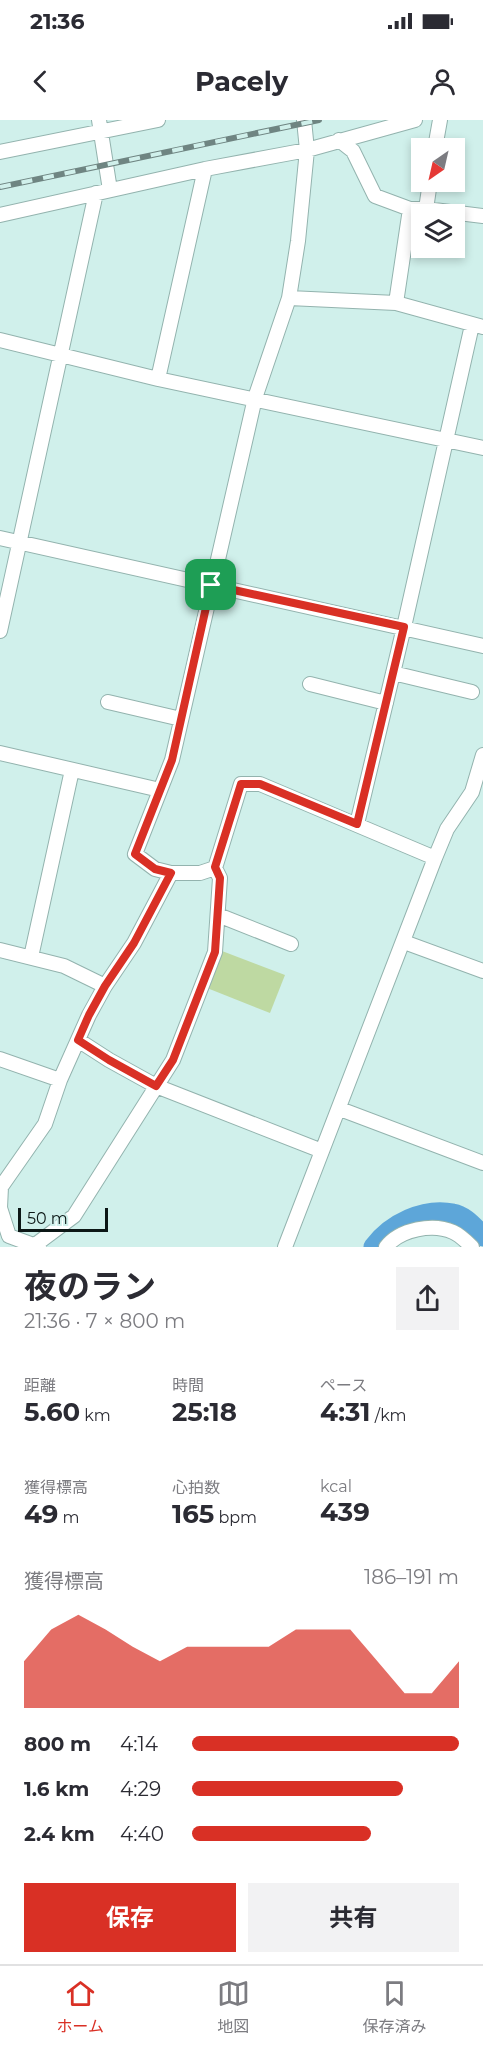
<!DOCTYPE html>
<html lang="ja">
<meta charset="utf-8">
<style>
body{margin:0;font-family:Montserrat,"Noto Sans JP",sans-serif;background:#f2f2f3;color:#2b2b33;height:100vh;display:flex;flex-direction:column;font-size:22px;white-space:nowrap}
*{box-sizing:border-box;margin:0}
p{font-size:20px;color:#7c7c81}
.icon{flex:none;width:33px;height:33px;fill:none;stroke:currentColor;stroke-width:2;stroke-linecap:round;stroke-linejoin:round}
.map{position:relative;height:1127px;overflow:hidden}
.drawer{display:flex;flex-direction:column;background:#fff;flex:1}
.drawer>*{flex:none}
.needle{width:39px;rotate:214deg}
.tools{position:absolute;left:411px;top:18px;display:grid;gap:12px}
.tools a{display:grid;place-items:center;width:54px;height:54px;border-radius:0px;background:#fff;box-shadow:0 3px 9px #0003;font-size:30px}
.scale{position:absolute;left:18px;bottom:15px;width:90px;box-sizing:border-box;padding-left:6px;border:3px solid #0c1716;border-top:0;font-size:16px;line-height:21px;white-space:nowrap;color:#0c1716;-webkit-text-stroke:4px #d0f0eb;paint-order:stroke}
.pin{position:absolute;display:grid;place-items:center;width:51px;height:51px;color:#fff;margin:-26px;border-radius:12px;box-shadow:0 3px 9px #0006}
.round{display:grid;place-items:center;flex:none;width:63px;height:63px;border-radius:0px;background:#f2f2f3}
.head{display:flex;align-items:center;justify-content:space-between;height:102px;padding:0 24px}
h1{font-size:33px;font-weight:700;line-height:45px}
.metrics{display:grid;grid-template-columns:repeat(3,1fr);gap:9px;height:102px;padding:6px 24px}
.metrics div{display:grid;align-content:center}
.metrics b{font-size:26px;font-weight:700}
.metrics small{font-size:16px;font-weight:400}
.metrics p{font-size:16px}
.chart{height:168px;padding:12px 24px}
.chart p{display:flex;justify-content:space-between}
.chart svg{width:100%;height:108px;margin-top:6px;fill:#d93025;opacity:.7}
.action{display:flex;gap:12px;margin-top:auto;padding:12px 24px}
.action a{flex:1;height:69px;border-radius:0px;background:#d93025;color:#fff;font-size:24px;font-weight:700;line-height:69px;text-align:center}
.action a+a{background:#f2f2f3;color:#2b2b33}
ul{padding:0 24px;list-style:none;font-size:20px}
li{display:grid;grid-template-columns:96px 72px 1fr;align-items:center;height:45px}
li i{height:15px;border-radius:8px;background:#d93025}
.status{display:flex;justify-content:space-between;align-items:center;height:42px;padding:0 30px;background:#fff;direction:ltr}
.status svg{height:16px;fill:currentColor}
header{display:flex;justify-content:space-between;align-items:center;height:78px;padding:0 24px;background:#fff;font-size:27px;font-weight:700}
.tab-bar{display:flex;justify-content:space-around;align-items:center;height:84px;border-top:2px solid #e1e1e2;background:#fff;font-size:16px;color:#7c7c81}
.tab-bar a{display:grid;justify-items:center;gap:3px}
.tab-bar .on{color:#d93025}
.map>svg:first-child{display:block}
.green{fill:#bed9a2}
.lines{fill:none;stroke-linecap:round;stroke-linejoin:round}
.river{stroke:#5da6d9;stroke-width:21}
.street-casing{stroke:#93b3ae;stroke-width:16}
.street{stroke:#fff;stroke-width:14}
.rail-casing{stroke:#6f8582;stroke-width:6}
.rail{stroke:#d0f0eb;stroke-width:4;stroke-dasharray:11;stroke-linecap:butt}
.route-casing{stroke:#fff;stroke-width:12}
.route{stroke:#d93025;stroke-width:8}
</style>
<div class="status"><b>21:36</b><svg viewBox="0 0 49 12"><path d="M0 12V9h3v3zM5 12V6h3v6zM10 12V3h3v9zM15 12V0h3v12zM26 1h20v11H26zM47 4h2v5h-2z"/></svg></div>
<header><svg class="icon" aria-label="back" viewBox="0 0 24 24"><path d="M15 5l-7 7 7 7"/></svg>Pacely<svg class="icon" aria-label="person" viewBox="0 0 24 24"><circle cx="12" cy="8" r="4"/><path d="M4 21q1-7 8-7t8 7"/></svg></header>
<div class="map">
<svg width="483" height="1127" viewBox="0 0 483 1127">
<rect width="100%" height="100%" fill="#d0f0eb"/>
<path class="green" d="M222,831L285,855L270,893L207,868Z"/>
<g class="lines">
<path class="river" d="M374,1127C391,1104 424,1088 453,1094C465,1096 474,1108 483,1116"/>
<g class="street-casing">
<path id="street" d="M99,0L110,70
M339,20L353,31L375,76L410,89H426
M435,28L440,0
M0,32L158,0
M430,62L426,89L483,96
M0,95L205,49L307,30L415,0
M289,178L396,183L483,207
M396,183L410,89
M0,220L158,259L483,328
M158,259L205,49
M0,418L483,526
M0,511L96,73
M393,553L472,572
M310,564L386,583
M108,582L181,599
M0,633L160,670
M357,704L404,507L472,205
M171,753H200L215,748
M218,795L291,824
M404,822L483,851
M0,830L64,846L105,866
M31,837L72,650
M78,920L109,940L156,966L322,1031
M0,939L60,960
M340,989L483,1043
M35,1125L74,1096L173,940L215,832L220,758L215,748L241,664H260L435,738
M39,1127L9,1116L0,1088L1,1067L45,1004L60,960L89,895L105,866L134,823L171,753L155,749L135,734L172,640L255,278L289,178L298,121L307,30L304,0
M285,1127L435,738L447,709L472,672L483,635
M386,1127C400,1109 433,1103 453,1112C460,1115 467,1122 472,1127"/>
</g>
<use href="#street" class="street"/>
<g class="rail-casing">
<path id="rail" d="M0,67L319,0"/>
</g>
<use href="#rail" class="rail"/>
</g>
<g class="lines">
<g class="route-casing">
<path id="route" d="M211,465L404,507L357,704L260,664H241L215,747L220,758L215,832L173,940L156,966L109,940L78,920L89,895L105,866L134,823L171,753L155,749L135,734L172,640Z"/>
</g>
<use href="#route" class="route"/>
</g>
</svg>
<div class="tools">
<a><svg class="needle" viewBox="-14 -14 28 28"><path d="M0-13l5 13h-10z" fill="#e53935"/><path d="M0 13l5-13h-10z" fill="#7c7c81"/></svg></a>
<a><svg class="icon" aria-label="layers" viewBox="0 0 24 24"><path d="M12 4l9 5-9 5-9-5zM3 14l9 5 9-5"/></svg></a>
</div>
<div class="scale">50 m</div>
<div class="pin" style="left:211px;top:465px;background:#1e9e55"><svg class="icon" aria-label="arrive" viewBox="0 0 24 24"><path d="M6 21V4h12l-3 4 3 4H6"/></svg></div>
</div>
<section class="drawer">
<div class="head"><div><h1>夜のラン</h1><p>21:36 · 7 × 800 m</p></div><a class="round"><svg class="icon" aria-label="share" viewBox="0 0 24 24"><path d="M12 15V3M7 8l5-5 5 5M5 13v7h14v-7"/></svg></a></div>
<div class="metrics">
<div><p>距離</p><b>5.60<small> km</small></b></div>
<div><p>時間</p><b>25:18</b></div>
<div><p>ペース</p><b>4:31<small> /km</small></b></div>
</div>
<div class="metrics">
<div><p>獲得標高</p><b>49<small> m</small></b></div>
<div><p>心拍数</p><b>165<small> bpm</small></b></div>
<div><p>kcal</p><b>439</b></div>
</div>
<div class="chart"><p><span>獲得標高</span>186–191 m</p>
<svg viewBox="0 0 160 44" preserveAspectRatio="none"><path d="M0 44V25L10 12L20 6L30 12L40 19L50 25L60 19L70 19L80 19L90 19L100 12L110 12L120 12L130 25L140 38L150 38L160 25V44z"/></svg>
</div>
<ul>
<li><b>800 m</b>4:14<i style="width:100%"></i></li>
<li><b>1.6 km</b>4:29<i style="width:79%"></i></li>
<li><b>2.4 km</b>4:40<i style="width:67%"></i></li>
</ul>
<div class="action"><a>保存</a><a>共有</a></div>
</section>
<nav class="tab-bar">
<a class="on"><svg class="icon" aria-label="home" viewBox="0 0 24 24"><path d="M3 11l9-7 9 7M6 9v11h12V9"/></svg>ホーム</a>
<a><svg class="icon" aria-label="map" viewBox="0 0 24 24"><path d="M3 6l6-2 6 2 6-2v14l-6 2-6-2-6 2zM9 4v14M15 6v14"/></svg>地図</a>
<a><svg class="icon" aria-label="saved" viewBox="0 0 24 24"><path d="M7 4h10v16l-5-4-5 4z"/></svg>保存済み</a>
</nav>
